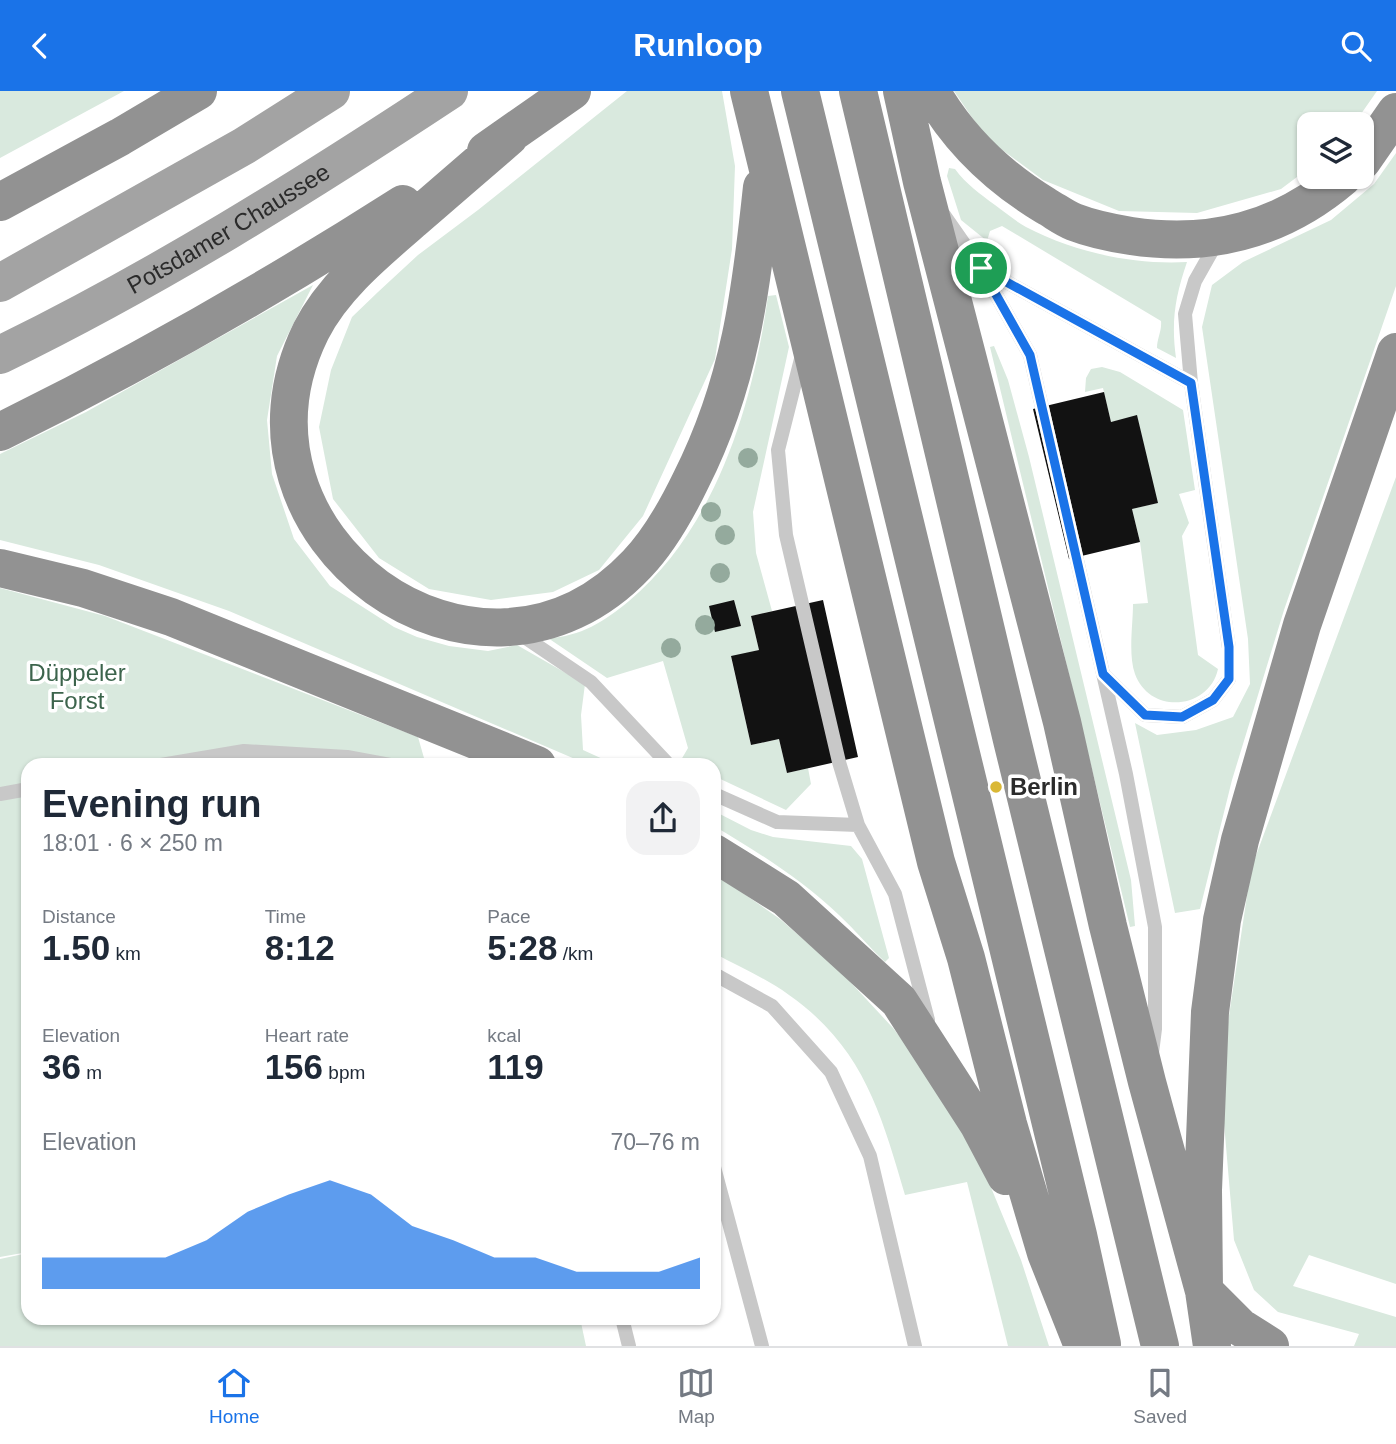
<!DOCTYPE html>
<meta charset="utf-8">
<style>
body{margin:0;font-family:Arial,sans-serif;background:#f2f2f3;color:#1f2937;height:100vh;display:flex;flex-direction:column;font-size:26px;white-space:nowrap}
*{box-sizing:border-box;margin:0}
p{font-size:23px;color:#747a83}
.icon{flex:none;width:38px;height:38px;fill:none;stroke:currentColor;stroke-width:2;stroke-linecap:round;stroke-linejoin:round}
.map{position:relative;flex:1;overflow:hidden}
.side{position:absolute;left:21px;top:667px;width:700px;height:567px;display:flex;flex-direction:column;background:#fff;border-radius:21px;box-shadow:0 2px 5px #0004}
.side>*{flex:none}
.tools{position:absolute;left:1297px;top:21px;display:grid;gap:14px}
.tools a{display:grid;place-items:center;width:77px;height:77px;border-radius:14px;background:#fff;box-shadow:0 2px 5px #0004;font-size:35px}
.pin{position:absolute;display:grid;place-items:center;width:60px;height:60px;color:#fff;margin:-30px;border:4px solid #fff;border-radius:50%;box-shadow:0 2px 7px #0007}
.round{display:grid;place-items:center;flex:none;width:74px;height:74px;border-radius:21px;background:#f2f2f3}
.head{display:flex;align-items:center;justify-content:space-between;height:119px;padding:0 21px}
h1{font-size:38px;font-weight:700;line-height:52px}
.metrics{display:grid;grid-template-columns:repeat(3,1fr);gap:10px;height:119px;padding:7px 21px}
.metrics div{display:grid;align-content:center}
.metrics b{font-size:35px;font-weight:700}
.metrics small{font-size:19px;font-weight:400}
.metrics p{font-size:19px}
.chart{height:196px;padding:14px 21px}
.chart p{display:flex;justify-content:space-between}
.chart svg{width:100%;height:126px;margin-top:7px;fill:#1a73e8;opacity:.7}
header{display:flex;justify-content:space-between;align-items:center;height:91px;padding:0 21px;background:#1a73e8;color:#fff;font-size:32px;font-weight:700}
.dock{display:flex;justify-content:space-around;align-items:center;height:98px;border-top:2px solid #e0e1e3;background:#fff;font-size:19px;color:#747a83}
.dock a{display:grid;justify-items:center;gap:4px}
.dock .selected{color:#1a73e8}
.map>svg:first-child{display:block}
.green{fill:#d9e9de}
.building{fill:#121212}
.lines{fill:none;stroke-linecap:round;stroke-linejoin:round}
.service{stroke:#c8c8c8;stroke-width:14}
.primary{stroke:#a3a3a3;stroke-width:38}
.motorway{stroke:#929292;stroke-width:38}
.tree{fill:#94aa9d}
.route-casing{stroke:#fff;stroke-width:14}
.route{stroke:#1a73e8;stroke-width:9}
.poi-dot{fill:#dab836;stroke:#fff;stroke-width:2.5}
.labels{text-anchor:middle;stroke-width:7;stroke-linejoin:round;paint-order:stroke}
.street-label{font-size:24px;fill:#2b2b2b;stroke:#fff}
.park-label{font-size:24px;fill:#3c644c;stroke:#fff}
.poi-label{font-size:24px;font-weight:bold;fill:#2b2b2b;stroke:#fff;text-anchor:start}
</style>
<header><svg class="icon" aria-label="back" viewBox="0 0 24 24"><path d="M15 5l-7 7 7 7"/></svg>Runloop<svg class="icon" aria-label="search" viewBox="0 0 24 24"><circle cx="10" cy="10" r="6"/><path d="M15 15l6 6"/></svg></header>
<div class="map">
<svg width="1396" height="1255" viewBox="0 0 1396 1255">
<rect width="100%" height="100%" fill="#fff"/>
<path class="green" d="M0,0H124L0,67Z
M627,0H722L735,75L732,158L715,268L643,425L599,479L553,501L491,509L429,498L379,467L333,408L319,336L331,279L352,226L378,201L418,164L478,119Z
M954,0H1377L1354,33H1309V77L1281,98L1197,122L1119,120L1043,89L986,47Z
M1396,62V195L1284,519L1232,689L1200,818L1175,822L1135,632L1157,644L1196,639L1233,626L1250,593L1248,548L1202,236L1212,194L1243,171L1331,129L1374,93Z
M949,77L955,78C966,93 980,103 995,114C1005,121 1015,130 1026,136C1074,161 1132,174 1187,171C1175,206 1171,231 1176,267L1157,257C1157,247 1162,240 1161,230L1002,135L990,140L987,150L961,129L947,85Z
M313,194L277,265L267,329L272,383L294,448L330,495L394,536L417,546L449,555L488,560L517,554L585,593L581,624L583,659L616,674H589L229,520L99,474L0,449V363L86,321Z
M776,204L789,256L753,421L756,462L772,520L751,525L759,559L731,566L751,654L779,648L787,682L808,677L811,693L786,719L714,685V674H691L681,669L688,657L663,570L607,587L548,547C580,546 605,530 629,510C716,437 753,313 768,205Z
M994,255L1008,289L1029,366L1131,789L1135,835L1130,836L990,256Z
M1102,276L1120,281L1183,319L1195,399L1179,403L1189,432L1182,445L1198,564L1218,578C1209,619 1150,624 1135,583C1128,563 1133,534 1133,513L1148,512L1140,451L1132,418L1157,412L1137,325L1111,331L1103,297L1085,301L1086,287L1091,278Z
M1396,386V1193L1309,1164L1293,1195L1396,1226V1255H1354L1359,1243L1278,1221L1254,1199L1234,1149L1220,985L1251,778Z
M0,497L105,525L418,646L426,674H28V1161L0,1166Z
M714,720L751,739L773,746L851,755L862,768L889,867L885,871C869,856 855,839 839,824C802,789 758,761 714,735Z
M714,782L780,828L842,882L893,937L944,1003L985,1082L1021,1169L1049,1255H1008L967,1091L905,1104C881,1022 863,956 789,904C766,887 739,876 714,862Z
M28,1162V1227H580L586,1255H0V1168Z"/>
<path class="building" d="M1104,301L1111,331L1137,324L1158,412L1132,418L1140,451L1069,468L1033,318Z
M734,509L741,535L715,541L709,515Z
M823,509L858,666L787,682L779,648L751,654L731,565L759,559L751,525Z"/>
<g class="lines">
<path class="service" d="M944,124L981,177L1030,264L1126,683L1155,836V938L1152,962
M981,177L1191,292
M802,264L778,359L786,444L839,671L858,734
M517,541L591,591L669,674
M1104,584L1145,624L1182,626L1213,609L1229,588V557L1191,292L1185,223L1195,190L1217,151
M161,674L244,660L347,666L390,674
M0,703L28,698
M714,703L777,731L858,734L895,803L928,929
M714,883L772,915L831,981L870,1065L915,1255
M714,1076L762,1255
M622,1227L629,1255"/>
<g class="primary">
<path d="M0,192L244,55L331,0"/>
<path id="s1" d="M0,264C156,188 305,95 449,0"/>
</g>
<path class="motorway" d="M749,0L936,771L966,867L1008,1033L1046,1162L1083,1255
M800,0L1078,1144L1102,1253
M858,0L1012,649L1160,1255
M902,0L922,91L1062,631L1108,835L1147,991L1204,1200L1212,1255
M931,0C959,49 998,86 1046,115C1055,120 1064,127 1074,131C1092,138 1112,142 1131,145C1211,157 1281,139 1343,86
M509,46C477,74 445,101 413,129C376,161 333,196 311,240C210,445 479,641 637,473C660,449 677,418 691,389C740,292 751,201 762,96
M486,60L572,0
M1362,70L1396,21
M0,111L120,46L198,0
M0,341C138,273 273,196 403,113
M0,477L83,497L171,526L537,674
M714,762L786,807L899,910L979,1034L1006,1085
M1270,1255L1240,1236L1204,1200L1203,1099L1210,921L1222,829L1240,749L1302,534L1396,261"/>
</g>
<g class="tree">
<circle cx="748" cy="367" r="10"/>
<circle cx="711" cy="421" r="10"/>
<circle cx="725" cy="444" r="10"/>
<circle cx="720" cy="482" r="10"/>
<circle cx="705" cy="534" r="10"/>
<circle cx="671" cy="557" r="10"/>
</g>
<g class="lines">
<g class="route-casing">
<path id="route" d="M981,177L1191,292L1229,556V588L1213,609L1182,626L1145,624L1103,583L1030,264Z"/>
</g>
<use href="#route" class="route"/>
</g>
<circle class="poi-dot" cx="996" cy="696" r="7"/>
<g class="labels">
<g class="street-label">
<text dy="8" stroke="none"><textPath href="#s1" startOffset="261">Potsdamer Chaussee</textPath></text>
</g>
<g class="park-label">
<text x="77" y="590">Düppeler<tspan x="77" dy="28">Forst</tspan></text>
</g>
<g class="poi-label">
<text x="1010" y="704">Berlin</text>
</g>
</g>
</svg>
<div class="tools">
<a><svg class="icon" aria-label="layers" viewBox="0 0 24 24"><path d="M12 4l9 5-9 5-9-5zM3 14l9 5 9-5"/></svg></a>
</div>
<div class="pin" style="left:981px;top:177px;background:#1e9e55"><svg class="icon" aria-label="arrive" viewBox="0 0 24 24"><path d="M6 21V4h12l-3 4 3 4H6"/></svg></div>
<section class="side">
<div class="head"><div><h1>Evening run</h1><p>18:01 · 6 × 250 m</p></div><a class="round"><svg class="icon" aria-label="share" viewBox="0 0 24 24"><path d="M12 15V3M7 8l5-5 5 5M5 13v7h14v-7"/></svg></a></div>
<div class="metrics">
<div><p>Distance</p><b>1.50<small> km</small></b></div>
<div><p>Time</p><b>8:12</b></div>
<div><p>Pace</p><b>5:28<small> /km</small></b></div>
</div>
<div class="metrics">
<div><p>Elevation</p><b>36<small> m</small></b></div>
<div><p>Heart rate</p><b>156<small> bpm</small></b></div>
<div><p>kcal</p><b>119</b></div>
</div>
<div class="chart"><p><span>Elevation</span>70–76 m</p>
<svg viewBox="0 0 160 44" preserveAspectRatio="none"><path d="M0 44V33L10 33L20 33L30 33L40 27L50 17L60 11L70 6L80 11L90 22L100 27L110 33L120 33L130 38L140 38L150 38L160 33V44z"/></svg>
</div>
</section>
</div>
<nav class="dock">
<a class="selected"><svg class="icon" aria-label="home" viewBox="0 0 24 24"><path d="M3 11l9-7 9 7M6 9v11h12V9"/></svg>Home</a>
<a><svg class="icon" aria-label="map" viewBox="0 0 24 24"><path d="M3 6l6-2 6 2 6-2v14l-6 2-6-2-6 2zM9 4v14M15 6v14"/></svg>Map</a>
<a><svg class="icon" aria-label="saved" viewBox="0 0 24 24"><path d="M7 4h10v16l-5-4-5 4z"/></svg>Saved</a>
</nav>
